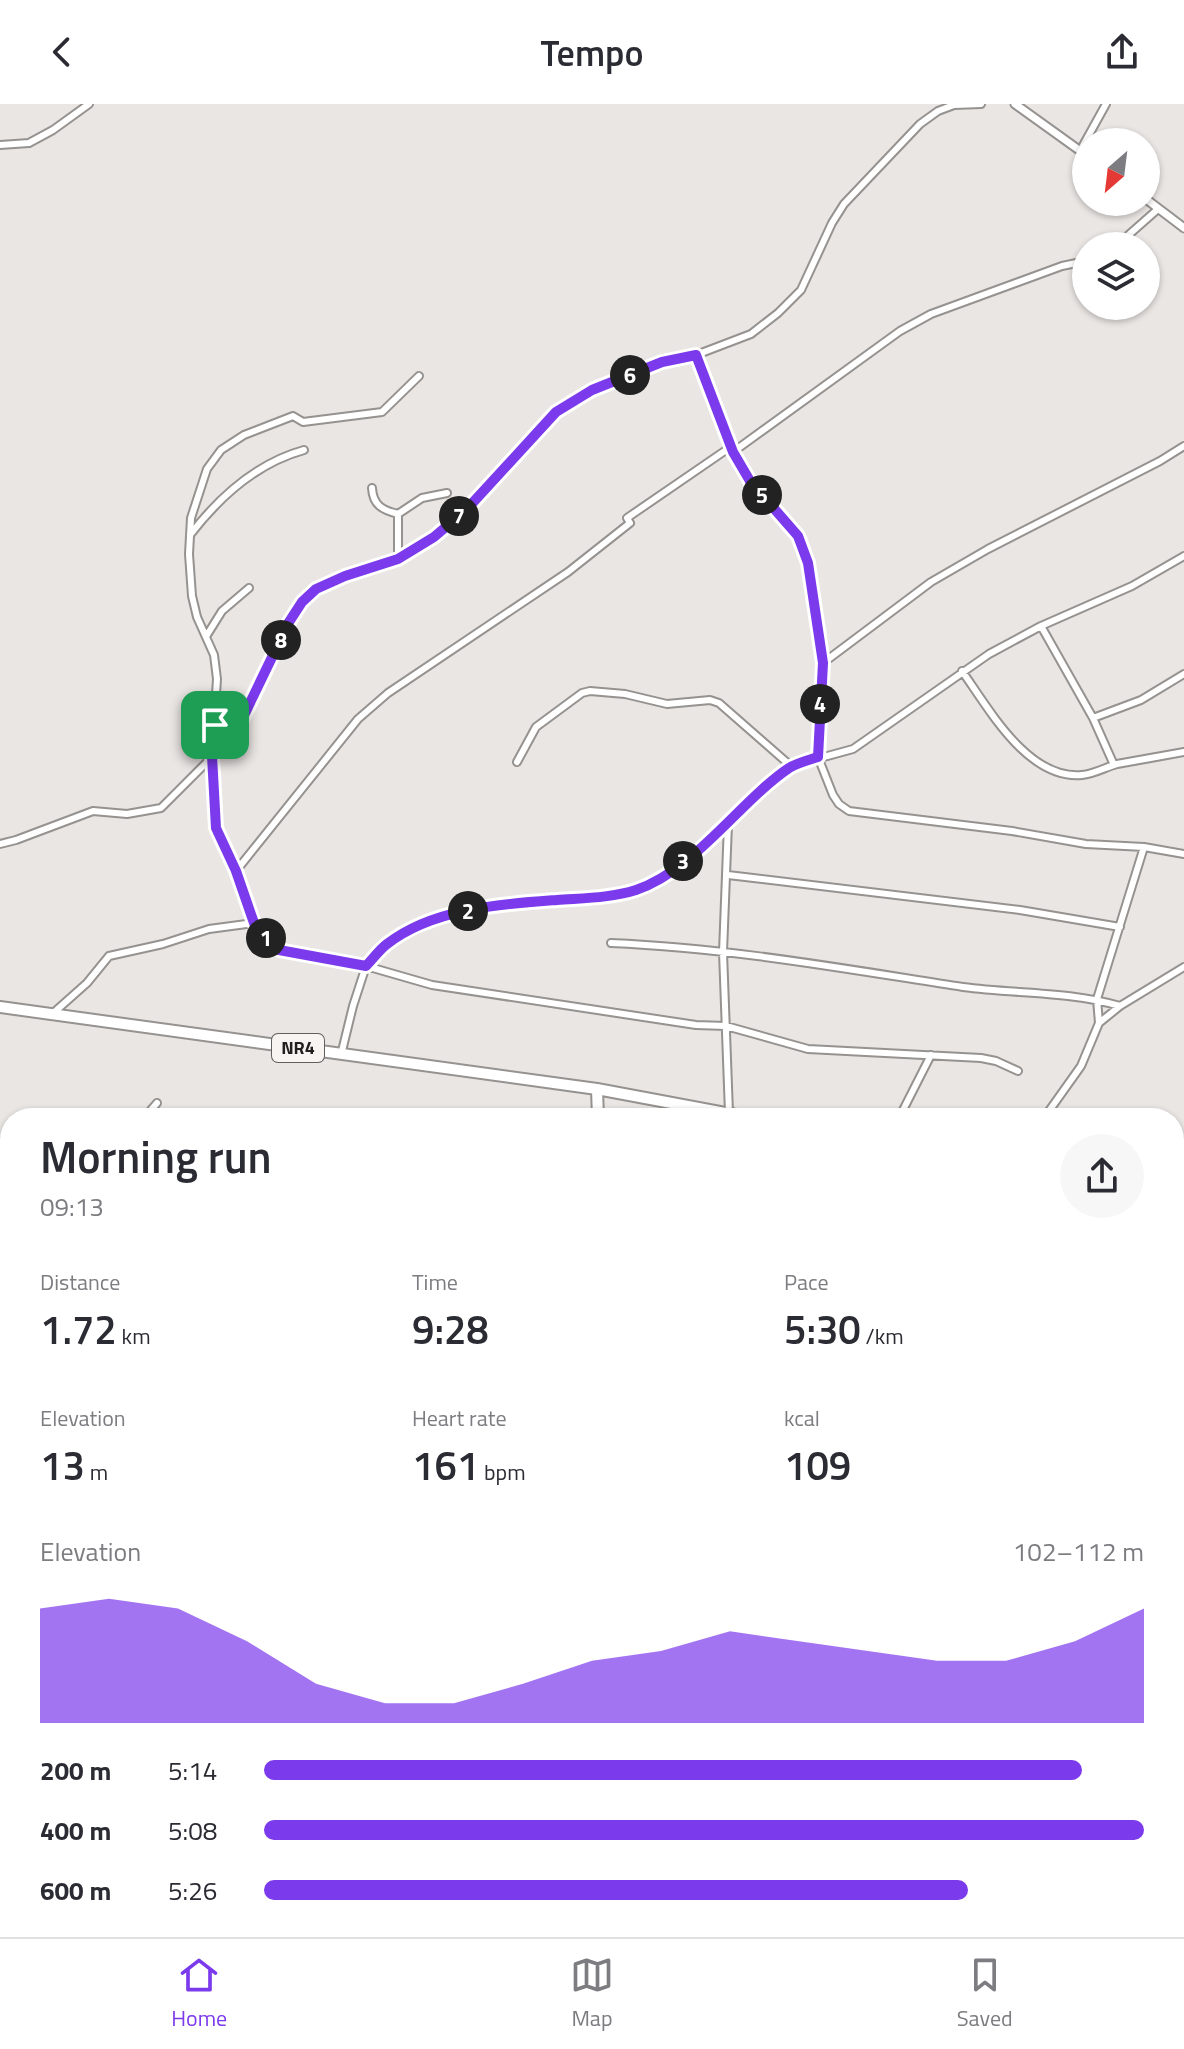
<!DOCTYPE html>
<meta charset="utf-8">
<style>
body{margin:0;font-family:"Titillium Web",sans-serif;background:#f7f7f7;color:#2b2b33;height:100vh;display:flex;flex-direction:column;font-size:30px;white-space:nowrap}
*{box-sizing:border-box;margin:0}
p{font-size:26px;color:#7c7c81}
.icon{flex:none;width:44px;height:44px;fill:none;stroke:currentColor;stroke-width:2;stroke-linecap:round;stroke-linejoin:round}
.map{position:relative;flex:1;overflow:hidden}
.drawer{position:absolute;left:0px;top:1004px;width:1184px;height:830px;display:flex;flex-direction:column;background:#fff;border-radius:32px 32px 0 0;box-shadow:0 2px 6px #0004}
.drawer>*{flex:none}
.needle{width:52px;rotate:208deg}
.fabs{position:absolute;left:1072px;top:24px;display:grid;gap:16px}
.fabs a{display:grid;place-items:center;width:88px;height:88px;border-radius:50%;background:#fff;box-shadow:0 2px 6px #0004;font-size:40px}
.pin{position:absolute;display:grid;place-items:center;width:68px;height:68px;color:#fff;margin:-34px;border-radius:16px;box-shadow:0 4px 12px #0006}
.km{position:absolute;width:40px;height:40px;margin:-20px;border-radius:50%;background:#222;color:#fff;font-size:22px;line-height:40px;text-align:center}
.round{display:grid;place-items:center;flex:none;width:84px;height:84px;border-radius:42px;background:#f7f7f7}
.head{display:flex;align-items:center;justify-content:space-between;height:136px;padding:0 40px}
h1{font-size:44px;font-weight:600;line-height:60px}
.figures{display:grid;grid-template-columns:repeat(3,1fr);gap:12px;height:136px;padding:8px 40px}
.figures div{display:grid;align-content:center}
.figures b{font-size:40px;font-weight:600}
.figures small{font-size:22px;font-weight:400}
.figures p{font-size:22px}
.chart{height:224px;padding:16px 40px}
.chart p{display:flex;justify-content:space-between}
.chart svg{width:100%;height:144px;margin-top:8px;fill:#7c3aed;opacity:.7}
ul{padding:0 40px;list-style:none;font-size:26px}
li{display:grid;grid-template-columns:128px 96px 1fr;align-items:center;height:60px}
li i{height:20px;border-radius:10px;background:#7c3aed}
header{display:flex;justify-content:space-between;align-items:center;height:104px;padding:0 40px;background:#fff;font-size:36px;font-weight:600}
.dock{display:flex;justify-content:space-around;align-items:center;height:112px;border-top:2px solid #e1e1e2;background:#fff;font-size:22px;color:#7c7c81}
.dock a{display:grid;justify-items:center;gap:4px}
.dock .selected{color:#7c3aed}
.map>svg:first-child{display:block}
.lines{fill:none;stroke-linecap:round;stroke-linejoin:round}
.stream{stroke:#94986c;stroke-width:2}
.minor-casing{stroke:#95928f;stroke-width:10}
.tertiary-casing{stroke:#95928f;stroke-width:11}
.trunk-casing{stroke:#95928f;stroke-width:14}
.minor{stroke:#fff;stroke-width:6}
.tertiary{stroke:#fff;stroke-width:7}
.trunk{stroke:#fff;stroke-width:10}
.route-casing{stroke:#fff;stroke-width:16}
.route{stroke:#7c3aed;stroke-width:10}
.labels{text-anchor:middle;stroke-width:7;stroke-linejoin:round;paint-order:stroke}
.shield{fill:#f7f4f1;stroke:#61605e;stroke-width:2}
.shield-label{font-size:18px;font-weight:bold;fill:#21201f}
</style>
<header><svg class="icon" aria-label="back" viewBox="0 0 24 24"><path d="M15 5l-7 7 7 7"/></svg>Tempo<svg class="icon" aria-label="share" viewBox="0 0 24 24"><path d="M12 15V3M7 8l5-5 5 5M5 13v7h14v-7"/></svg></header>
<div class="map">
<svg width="1184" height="1833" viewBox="0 0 1184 1833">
<rect width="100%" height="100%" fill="#eae6e4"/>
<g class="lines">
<path class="stream" d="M0,1583L10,1593
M212,1824L214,1833"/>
<g class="minor-casing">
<path id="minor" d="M0,41L29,39L53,26L89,0
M1080,47L1106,0
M1116,142L1158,105
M696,251L733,348L750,377L798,432L808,459L823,559L818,653L833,691L839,700L849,707L1012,727L1086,740L1144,743L1184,750
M419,272L382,308L303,318L293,312L244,331L221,346L207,365L191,414L189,450L192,492L197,513L214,551L217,575L212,652L216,724L236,767L254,819L269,837L287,849L366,862L432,881L696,921L726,922L808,945L981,954L996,957L1018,967
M372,384C373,401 382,406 398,410L422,394L447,389
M398,410V455
M190,431C220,392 257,359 304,346
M1041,522L1093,614L1114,661
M207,531L222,507L249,484
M823,559L931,478L988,445L1160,357L1184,342
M962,567C989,605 1028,676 1082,671C1094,670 1106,663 1117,660C1139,656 1162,652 1184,648
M1093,614L1141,596L1184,570
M517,658L536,623L582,589L590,587L625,590L667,600L710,596L719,599L791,662
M728,720L723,848L729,1009
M0,740L16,736L93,707L127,710L161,704L235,630L289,518L302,498L316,485L345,472L398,455L434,433L467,405L556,308L592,286L662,258L696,251L751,230L778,209L801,186L832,119L844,100L920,20L938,7L954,1L981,0
M236,767L358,615L388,589L568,468L630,419L627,414L729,344L733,348L900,227L931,210L1062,162L1086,157
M728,771L1020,806L1120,823
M611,839C730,844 846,865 963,883C1015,890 1069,887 1120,902
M51,911L87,879L109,852L163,840L209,825L254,819
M1099,919L1097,895L1144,743
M341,951L353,902L366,862L387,840L439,814L470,806L532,798L600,793L637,786L670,767L791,662L853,645L989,550L1041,522L1132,482L1184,452
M144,1014L157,999
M899,1014L931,951
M1044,1014L1081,962L1099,919L1120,902L1184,863
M0,1068L10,1088
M0,1137H10
M1174,1392L1184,1385
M1174,1469L1184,1482
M1174,1616L1184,1608
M1174,1659L1184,1677
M1174,1774L1184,1772
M1174,1817L1184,1833
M634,1824L639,1833
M1085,1824L1088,1833
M520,1833L537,1824"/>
</g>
<g class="tertiary-casing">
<path id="tertiary" d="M1015,0L1086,51
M1146,95L1184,124"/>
</g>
<g class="trunk-casing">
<path id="trunk" d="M0,903L597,985L752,1014
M597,985L598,1014
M1174,1155L1184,1159
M851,1824L854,1833"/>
</g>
<use href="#minor" class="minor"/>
<use href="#tertiary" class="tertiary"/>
<use href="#trunk" class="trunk"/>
</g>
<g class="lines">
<g class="route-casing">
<path id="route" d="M696,251L733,348L750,377L798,432L808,459L823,559L818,653C809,656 797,659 789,664C740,697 695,766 636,786C611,794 583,794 557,796C502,800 433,804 387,840C379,846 373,855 366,862L279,846L254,819L236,767L216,724L212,652L215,621L230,635L235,630L289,518L302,498L316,485L345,472L398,455L434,433L467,405L556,308L592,286L662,258Z"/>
</g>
<use href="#route" class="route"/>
</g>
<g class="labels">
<rect class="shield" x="272" y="930" width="52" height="28" rx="6"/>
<g class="shield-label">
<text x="298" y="950">NR4</text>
</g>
</g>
</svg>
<div class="fabs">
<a><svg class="needle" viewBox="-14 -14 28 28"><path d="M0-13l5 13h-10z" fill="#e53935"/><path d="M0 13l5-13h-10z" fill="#7c7c81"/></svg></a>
<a><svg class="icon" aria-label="layers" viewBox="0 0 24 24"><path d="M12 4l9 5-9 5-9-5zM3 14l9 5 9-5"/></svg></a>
</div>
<div class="pin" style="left:215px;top:621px;background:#1e9e55"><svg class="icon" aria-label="arrive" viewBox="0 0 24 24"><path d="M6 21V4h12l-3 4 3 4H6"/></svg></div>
<b class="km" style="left:266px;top:834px">1</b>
<b class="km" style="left:468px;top:807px">2</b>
<b class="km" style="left:683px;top:757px">3</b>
<b class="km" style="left:820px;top:600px">4</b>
<b class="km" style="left:762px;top:391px">5</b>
<b class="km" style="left:630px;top:271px">6</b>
<b class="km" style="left:459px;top:412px">7</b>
<b class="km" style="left:281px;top:536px">8</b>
<section class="drawer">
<div class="head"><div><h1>Morning run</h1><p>09:13</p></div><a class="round"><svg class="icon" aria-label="share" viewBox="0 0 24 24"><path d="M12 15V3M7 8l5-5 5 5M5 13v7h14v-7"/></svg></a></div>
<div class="figures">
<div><p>Distance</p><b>1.72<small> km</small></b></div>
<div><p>Time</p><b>9:28</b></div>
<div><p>Pace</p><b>5:30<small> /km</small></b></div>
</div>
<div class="figures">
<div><p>Elevation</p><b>13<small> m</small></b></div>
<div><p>Heart rate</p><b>161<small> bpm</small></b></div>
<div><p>kcal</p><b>109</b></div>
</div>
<div class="chart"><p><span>Elevation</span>102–112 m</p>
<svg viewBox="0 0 160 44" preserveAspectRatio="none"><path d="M0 44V9L10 6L20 9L30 19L40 32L50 38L60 38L70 32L80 25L90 22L100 16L110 19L120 22L130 25L140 25L150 19L160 9V44z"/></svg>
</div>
<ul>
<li><b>200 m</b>5:14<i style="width:93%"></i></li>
<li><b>400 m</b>5:08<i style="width:100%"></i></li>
<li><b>600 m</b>5:26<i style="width:80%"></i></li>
</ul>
</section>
</div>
<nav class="dock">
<a class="selected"><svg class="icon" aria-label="home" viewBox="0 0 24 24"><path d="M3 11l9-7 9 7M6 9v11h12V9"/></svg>Home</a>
<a><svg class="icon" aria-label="map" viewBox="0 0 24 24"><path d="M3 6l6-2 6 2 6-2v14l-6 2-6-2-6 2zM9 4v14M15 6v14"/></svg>Map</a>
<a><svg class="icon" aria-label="saved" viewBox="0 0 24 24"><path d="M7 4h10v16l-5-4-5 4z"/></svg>Saved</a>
</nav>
